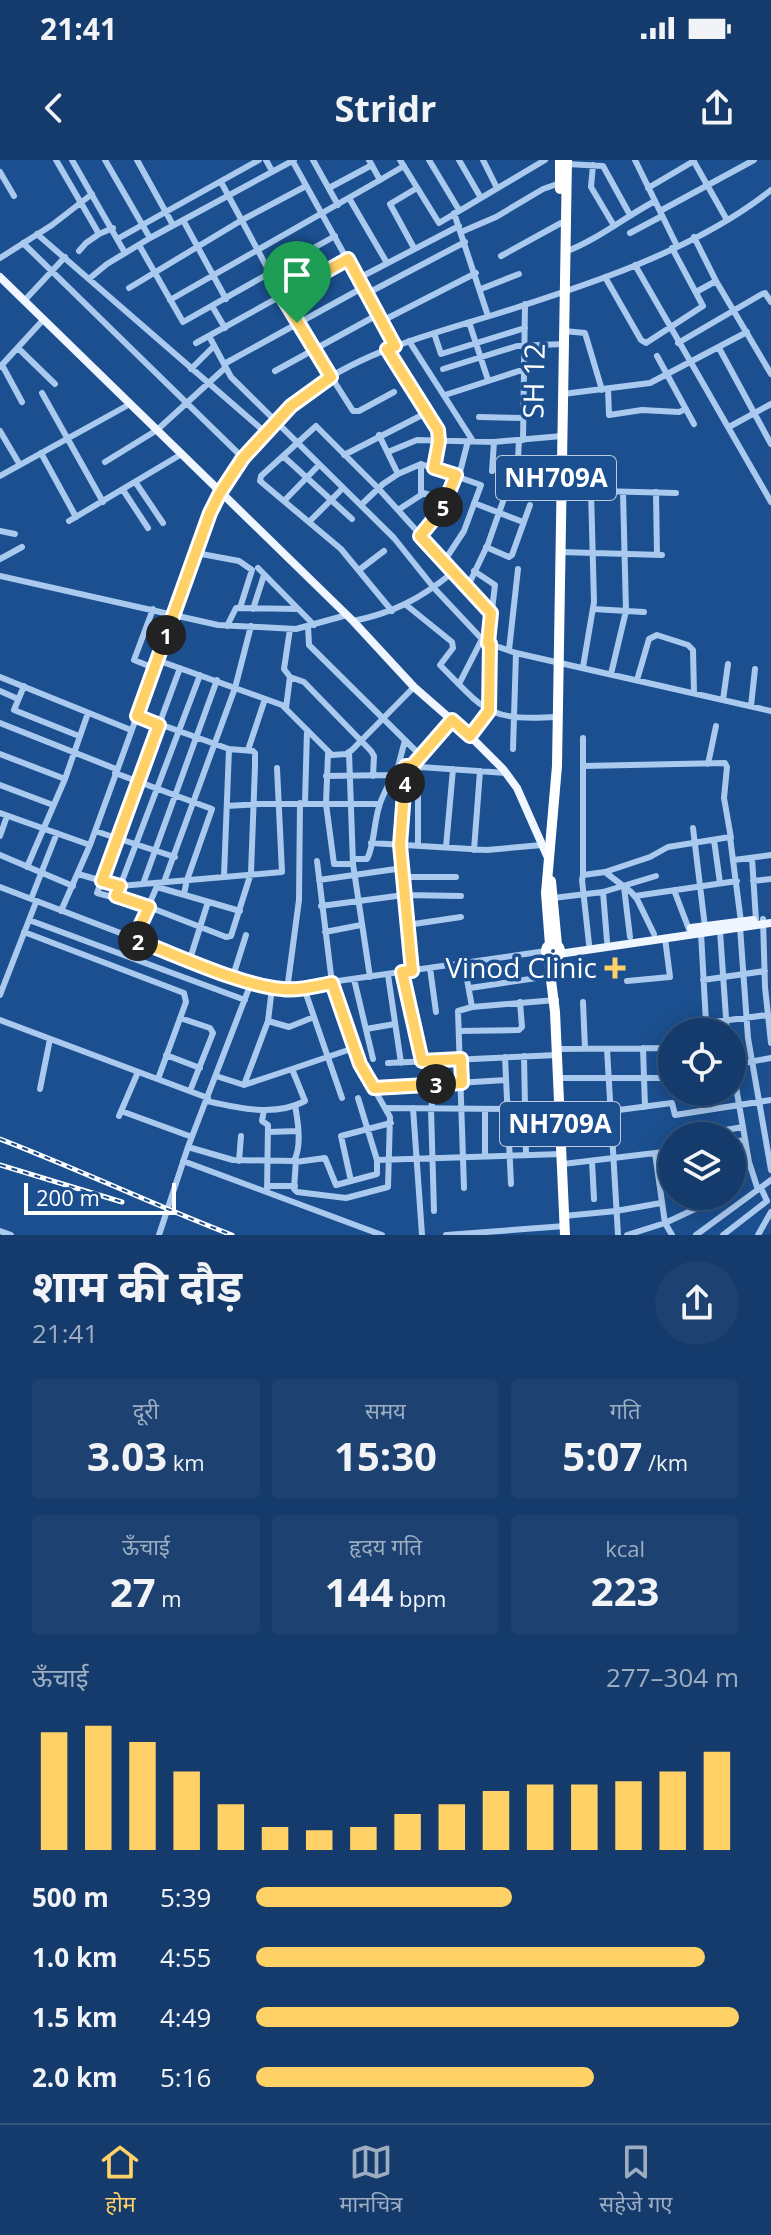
<!DOCTYPE html>
<html lang="hi">
<meta charset="utf-8">
<style>
body{margin:0;font-family:"Open Sans","Noto Sans Devanagari",sans-serif;background:#1d4271;color:#f1f3f6;height:100vh;display:flex;flex-direction:column;font-size:30px;white-space:nowrap}
*{box-sizing:border-box;margin:0}
p{font-size:26px;color:#9dadc1}
.icon{flex:none;width:44px;height:44px;fill:none;stroke:currentColor;stroke-width:2;stroke-linecap:round;stroke-linejoin:round}
.map{position:relative;height:1075px;overflow:hidden}
.drawer{display:flex;flex-direction:column;background:#143b6b;flex:1}
.drawer>*{flex:none}
.controls{position:absolute;left:658px;top:858px;display:grid;gap:16px}
.controls a{display:grid;place-items:center;width:88px;height:88px;border-radius:50%;background:#143b6b;box-shadow:0 4px 20px #0003,0 0 0 2px #33557e;font-size:40px}
.scale{position:absolute;left:24px;bottom:20px;width:152px;box-sizing:border-box;padding-left:8px;border:4px solid #fff;border-top:0;font-size:22px;line-height:28px;white-space:nowrap;color:#fff;-webkit-text-stroke:6px #1b4f8f;paint-order:stroke}
.pin{position:absolute;display:grid;place-items:center;width:68px;height:68px;color:#fff;margin:-82px -34px;border-radius:50% 50% 50% 0;rotate:-45deg;box-shadow:0 0 8px #0007}
.pin .icon{rotate:45deg}
.km{position:absolute;width:40px;height:40px;margin:-20px;border-radius:50%;background:#222;color:#fff;font-size:22px;line-height:40px;text-align:center}
.round{display:grid;place-items:center;flex:none;width:84px;height:84px;border-radius:42px;background:#1d4271}
.headline{display:flex;align-items:center;justify-content:space-between;height:136px;padding:0 32px}
h1{font-size:44px;font-weight:700;line-height:60px}
.stats{display:grid;grid-template-columns:repeat(3,1fr);gap:12px;height:136px;padding:8px 32px}
.stats div{display:grid;align-content:center;border-radius:8px;background:#1d4271;text-align:center}
.stats b{font-size:40px;font-weight:700}
.stats small{font-size:22px;font-weight:400}
.stats p{font-size:22px}
.chart{height:224px;padding:16px 32px}
.chart p{display:flex;justify-content:space-between}
.chart svg{width:100%;height:144px;margin-top:8px;stroke:#ffd166;stroke-width:6}
ul{padding:0 32px;list-style:none;font-size:26px}
li{display:grid;grid-template-columns:128px 96px 1fr;align-items:center;height:60px}
li i{height:20px;border-radius:10px;background:#ffd166}
.status{display:flex;justify-content:space-between;align-items:center;height:56px;padding:0 40px;background:#143b6b;direction:ltr}
.status svg{height:22px;fill:currentColor}
header{display:flex;justify-content:space-between;align-items:center;height:104px;padding:0 32px;background:#143b6b;font-size:36px;font-weight:700}
.menu{display:flex;justify-content:space-around;align-items:center;height:112px;border-top:2px solid #33557e;background:#143b6b;font-size:22px;color:#9dadc1}
.menu a{display:grid;justify-items:center;gap:4px}
.menu .active{color:#ffd166}
.map>svg:first-child{display:block}
.lines{fill:none;stroke-linecap:round;stroke-linejoin:round}
.minor{stroke:#a9c9ee;stroke-width:6}
.major{stroke:#f0f6ff;stroke-width:8}
.highway{stroke:#fff;stroke-width:10}
.rail-casing{stroke:#fff;stroke-width:5}
.rail{stroke:#1b4f8f;stroke-width:2;stroke-dasharray:6;stroke-linecap:butt}
.route-casing{stroke:#fff;stroke-width:16}
.route{stroke:#ffd166;stroke-width:10}
.poi-dot{fill:#ffd166;stroke:#1b4f8f;stroke-width:3}
.labels{text-anchor:middle;stroke-width:7;stroke-linejoin:round;paint-order:stroke}
.shield{fill:#1b4f8f;stroke:#bbcadd;stroke-width:2}
.shield-label{font-size:26px;font-weight:bold;fill:#fff}
.street-label{font-size:28px;fill:#fff;stroke:#1b4f8f}
.poi-label{font-size:28px;fill:#fff;stroke:#1b4f8f;text-anchor:end}
</style>
<div class="status"><b>21:41</b><svg viewBox="0 0 49 12"><path d="M0 12V9h3v3zM5 12V6h3v6zM10 12V3h3v9zM15 12V0h3v12zM26 1h20v11H26zM47 4h2v5h-2z"/></svg></div>
<header><svg class="icon" aria-label="back" viewBox="0 0 24 24"><path d="M15 5l-7 7 7 7"/></svg>Stridr<svg class="icon" aria-label="share" viewBox="0 0 24 24"><path d="M12 15V3M7 8l5-5 5 5M5 13v7h14v-7"/></svg></header>
<div class="map">
<svg width="771" height="1075" viewBox="0 0 771 1075">
<rect width="100%" height="100%" fill="#1b4f8f"/>
<g class="lines">
<path class="minor" d="M56,0L99,74L113,68
M72,0L125,93
M105,0L150,78
M137,0L173,65
M266,0L272,11
M292,0L395,186
M313,0L338,45
M369,0L380,20L404,6
M400,0L439,63L545,0
M429,0L459,50
M459,0L481,38
M483,0L497,28
M635,0L677,86
M693,0L727,60
M567,4L603,6L630,55
M593,5L591,27L613,64
M0,12L14,36
M221,22L297,163L353,251H359L394,232
M329,28L372,5
M648,28L694,1
M349,38L387,103
M660,51L754,0
M454,53L488,156
M183,60L226,139
M461,72L496,57L543,29L560,23
M630,73L662,56
M37,74L266,273
M694,77L716,121L771,214
M119,78L259,0
M23,83L243,298
M139,85L183,162L335,76
M414,88L390,44L417,28
M79,91L86,83L99,74
M565,92C597,80 625,57 655,41
M501,96L561,63
M0,98L52,65L92,34
M635,105L771,342
M605,117L641,180L646,183L703,146L672,88
M90,118L107,104L150,78L294,0
M359,118L459,66
M129,128L242,60L306,26
M481,129L519,114
M696,132L716,121
M368,133L465,82
M170,140L380,20
M24,141L65,97
M212,146L225,168
M382,161L476,113
M469,162L488,220
M564,171L585,173L602,230
M434,173L441,194L525,168
M209,176L224,204L364,127
M409,181L473,281
M196,183L348,99
M678,183L762,134L765,133L771,142
M18,188L55,224
M719,188L771,284
M387,189L438,270L439,281L434,308
M657,196L694,264
M224,204L231,217L394,378L434,428L480,477L490,484L516,493L771,551
M2,205L22,242
M0,207L43,160
M191,209L214,186
M443,209L517,186L564,184
M275,211L379,154
M608,229L609,255L642,250L679,252L686,249
M42,233L103,342
M563,234L650,223L747,172
M445,235L525,209
M479,257L524,258
M729,267L771,244
M0,271L20,305
M523,280L525,144
M388,292L417,280L494,282L562,276
M41,293L76,357
M344,295L428,252
M283,296L352,359
M105,302L157,270L225,208
M492,311L494,282
M398,314L421,304L481,325L464,371L443,403
M0,316L130,244
M459,316L468,281
M517,319L519,280
M136,323L163,363
M123,330L148,368
M561,330L676,333
M656,332L657,395
M421,333V304
M284,341L319,305
M474,343L523,362
M361,345L383,324L398,314L379,275
M398,350L424,333L447,340
M69,361L180,295
M309,362L343,328
M0,371L15,374
M420,376L442,349L456,315
M486,387L509,397L512,395L530,345
M560,392L662,395
M196,393L239,401L252,410L240,448
M0,399L22,387
M258,408L314,465
M359,410L384,391
M474,411L495,425L488,483
M0,416L218,465L296,469L347,455
M467,428L488,384L507,330
M405,444L452,482L453,488L440,505C486,552 489,561 557,557
M153,449L134,500L154,508
M253,449L264,415
M593,449L644,452
M392,451L341,389L260,321L261,316L316,266L378,328L491,453
M353,461C393,453 420,439 452,413
M227,466L236,448L297,449
M308,466L309,485L421,596
M509,490L518,409
M157,500L282,545L332,595L346,594L352,590L414,527
M583,507L594,442L591,331
M180,508L97,733L149,747L226,777L231,776L251,713L255,606V593L253,591L229,589L224,716
M611,514L626,451L623,332
M0,517L131,570
M290,517L304,522L371,591L374,596L373,616
M637,520L649,479L657,475L688,485L693,490L694,533
M459,524L482,479
M24,526L14,550L79,576
M0,531L18,539
M723,540L728,504
M751,546L755,509
M286,548L290,517L284,509L290,469
M137,556L229,589
M0,563L116,609
M470,576L489,551L490,484
M583,578V715
M513,589L516,493
M248,590L265,539
M349,592L353,704L370,817
M0,594L65,619
M328,594L326,644L334,704H353
M708,604L716,566
M412,605L452,560
M583,606L725,603L727,607L724,638L731,678
M398,607L405,580
M115,613L212,649L187,720L184,734
M326,616L393,615
M0,625L53,645
M305,643L307,570
M227,646L260,644H379
M0,653L90,685
M693,668L705,767
M95,671L175,697
M0,676L7,656
M714,680L720,723
M371,683L487,690L542,685
M418,686V606
M446,687L453,609
M474,690L480,611
M0,695L73,726
M752,698L756,760
M353,699H367C374,687 374,662 379,647C382,635 390,623 395,611L398,607L406,606
M734,700L771,695
M27,707L65,619L88,553
M605,712L650,697L668,687L730,677L741,762
M78,714L120,726L282,712L277,608
M404,717H456
M319,720L403,708
M753,721L771,719
M164,722L235,528L251,466
M143,724L217,520
M0,727L233,816L282,829L546,791
M157,727L240,751
M624,727L630,777
M119,729L200,515
M674,730L690,772
M603,732L607,781
M635,736L737,721
M553,738L603,732L656,716
M31,739L57,673
M321,746L404,735L461,736
M61,751L90,685L214,344C237,305 266,264 302,236C358,193 424,176 490,156C582,127 695,91 771,30
M763,759L765,827L771,883
M29,760L245,840
M407,765L461,757
M740,767L748,878L771,1010
M720,771L727,872
M24,772L184,833L186,842L158,919
M325,772L361,765
M701,773L706,863L767,855
M134,779L158,724
M589,784L582,720L583,715L605,712L631,732L637,739L654,774
M190,799L208,742
M464,803L472,847
M430,808L436,852
M412,811L400,677L406,606L506,613
M402,812L422,901
M388,815L401,903
M233,816L246,775
M354,819L373,899
M703,820L765,811
M627,821L670,817L665,778
M304,828L342,938
M470,828L550,816
M287,830L299,740L300,643
M0,835L36,742
M583,842L585,888
M180,858L210,868L213,873L190,931
M0,860L208,938
M268,861L289,867L314,857
M366,869L395,864
M459,871L519,870L522,867L520,842
M643,888L645,947
M671,888L672,911
M557,889L672,888
M607,889L618,1075
M166,895L200,908
M524,896L526,995
M505,897L511,1024
M388,903L557,895
M732,904L749,1002L758,1030
M732,905L771,898
M292,909L354,888
M558,918H672
M244,925L268,861L272,828
M374,928L506,920
M40,929L50,879
M207,941C238,948 275,957 305,941L292,909L244,925L216,916
M387,948L507,949
M413,948L422,1075
M264,950L262,961L268,965L267,1032
M121,951L192,977
M611,951L672,943L675,955L771,940
M119,956L138,912
M268,972L298,971
M690,976L743,967
M732,982L745,980
M188,987L233,1000L294,1001C302,986 298,962 295,945
M655,993L665,1063L672,1075
M485,996V949
M296,1000L294,1029L297,1032L346,1038L388,1027L390,957L360,904L332,823L317,701
M377,1000L562,994
M183,1001L382,1075
M239,1001L241,976
M592,1001L594,1039
M296,1002L325,998L336,1025L377,1014V1000L358,938
M563,1004L672,991
M732,1004L749,1002
M351,1021L341,976L391,963
M267,1026H295
M464,1028L458,851L472,847L556,840
M732,1032L736,1030
M434,1051L431,949L435,924
M564,1056L616,1051L661,1043
M0,1071L11,1075
M159,1075L188,987L251,823
M446,1075L565,1066
M627,1075L665,1063L723,1036
M696,1075L771,1020
M723,1075L767,1041L761,1028
M758,1075L771,1052"/>
<path class="major" d="M0,117L353,461L414,527L470,576L503,609L517,628L548,698
M691,768L753,760
M559,794L771,763"/>
<path class="highway" d="M560,0V29
M551,721L557,785
M546 791a7 7 0 1 1 14 0a7 7 0 1 1-14 0Z
M550,785L546,733L557,606L567,0
M548,796L555,852L565,1075"/>
<g class="rail-casing">
<path id="rail" d="M0,979C78,1009 154,1045 232,1075
M0,1005L122,1042"/>
</g>
<use href="#rail" class="rail"/>
</g>
<g class="lines">
<g class="route-casing">
<path id="route" d="M348,99L395,186L387,189L438,270L439,281L434,308L456,315L442,349L420,376L491,453L488,483L490,484L489,551L470,576L452,560L412,606H406L400,685L412,811L402,812L422,901L461,899L462,923L374,928L360,904L332,823C316,826 299,831 282,829C239,825 177,795 134,779L149,747L116,736L120,726L102,721L159,565L137,556L210,353L220,333L243,298L291,246L331,217L282,136Z"/>
</g>
<use href="#route" class="route"/>
</g>
<path class="poi-dot" d="M611 796h8v8h8v8h-8v8h-8v-8h-8v-8h8z"/>
<g class="labels">
<g class="shield">
<rect x="496" y="296" width="120" height="44" rx="6"/>
<rect x="500" y="942" width="120" height="44" rx="6"/>
</g>
<g class="shield-label">
<text x="556" y="327">NH709A</text>
<text x="560" y="973">NH709A</text>
</g>
<g class="street-label">
<text transform="translate(534 221) rotate(-89)" y="10">SH 12</text>
</g>
<g class="poi-label">
<text x="597" y="818">Vinod Clinic</text>
</g>
</g>
</svg>
<div class="controls">
<a><svg class="icon" aria-label="locate" viewBox="0 0 24 24"><circle cx="12" cy="12" r="6"/><path d="M12 2v4M12 18v4M2 12h4M18 12h4"/></svg></a>
<a><svg class="icon" aria-label="layers" viewBox="0 0 24 24"><path d="M12 4l9 5-9 5-9-5zM3 14l9 5 9-5"/></svg></a>
</div>
<div class="scale">200 m</div>
<div class="pin" style="left:297px;top:163px;background:#1e9e55"><svg class="icon" aria-label="arrive" viewBox="0 0 24 24"><path d="M6 21V4h12l-3 4 3 4H6"/></svg></div>
<b class="km" style="left:166px;top:475px">1</b>
<b class="km" style="left:138px;top:781px">2</b>
<b class="km" style="left:436px;top:924px">3</b>
<b class="km" style="left:405px;top:623px">4</b>
<b class="km" style="left:443px;top:347px">5</b>
</div>
<section class="drawer">
<div class="headline"><div><h1>शाम की दौड़</h1><p>21:41</p></div><a class="round"><svg class="icon" aria-label="share" viewBox="0 0 24 24"><path d="M12 15V3M7 8l5-5 5 5M5 13v7h14v-7"/></svg></a></div>
<div class="stats">
<div><p>दूरी</p><b>3.03<small> km</small></b></div>
<div><p>समय</p><b>15:30</b></div>
<div><p>गति</p><b>5:07<small> /km</small></b></div>
</div>
<div class="stats">
<div><p>ऊँचाई</p><b>27<small> m</small></b></div>
<div><p>हृदय गति</p><b>144<small> bpm</small></b></div>
<div><p>kcal</p><b>223</b></div>
</div>
<div class="chart"><p><span>ऊँचाई</span>277–304 m</p>
<svg viewBox="0 0 160 44" preserveAspectRatio="none"><path d="M5 44V8M15 44V6M25 44V11M35 44V20M45 44V30M55 44V37M65 44V38M75 44V37M85 44V33M95 44V30M105 44V26M115 44V24M125 44V24M135 44V23M145 44V20M155 44V14"/></svg>
</div>
<ul>
<li><b>500 m</b>5:39<i style="width:53%"></i></li>
<li><b>1.0 km</b>4:55<i style="width:93%"></i></li>
<li><b>1.5 km</b>4:49<i style="width:100%"></i></li>
<li><b>2.0 km</b>5:16<i style="width:70%"></i></li>
</ul>
</section>
<nav class="menu">
<a class="active"><svg class="icon" aria-label="home" viewBox="0 0 24 24"><path d="M3 11l9-7 9 7M6 9v11h12V9"/></svg>होम</a>
<a><svg class="icon" aria-label="map" viewBox="0 0 24 24"><path d="M3 6l6-2 6 2 6-2v14l-6 2-6-2-6 2zM9 4v14M15 6v14"/></svg>मानचित्र</a>
<a><svg class="icon" aria-label="saved" viewBox="0 0 24 24"><path d="M7 4h10v16l-5-4-5 4z"/></svg>सहेजे गए</a>
</nav>
